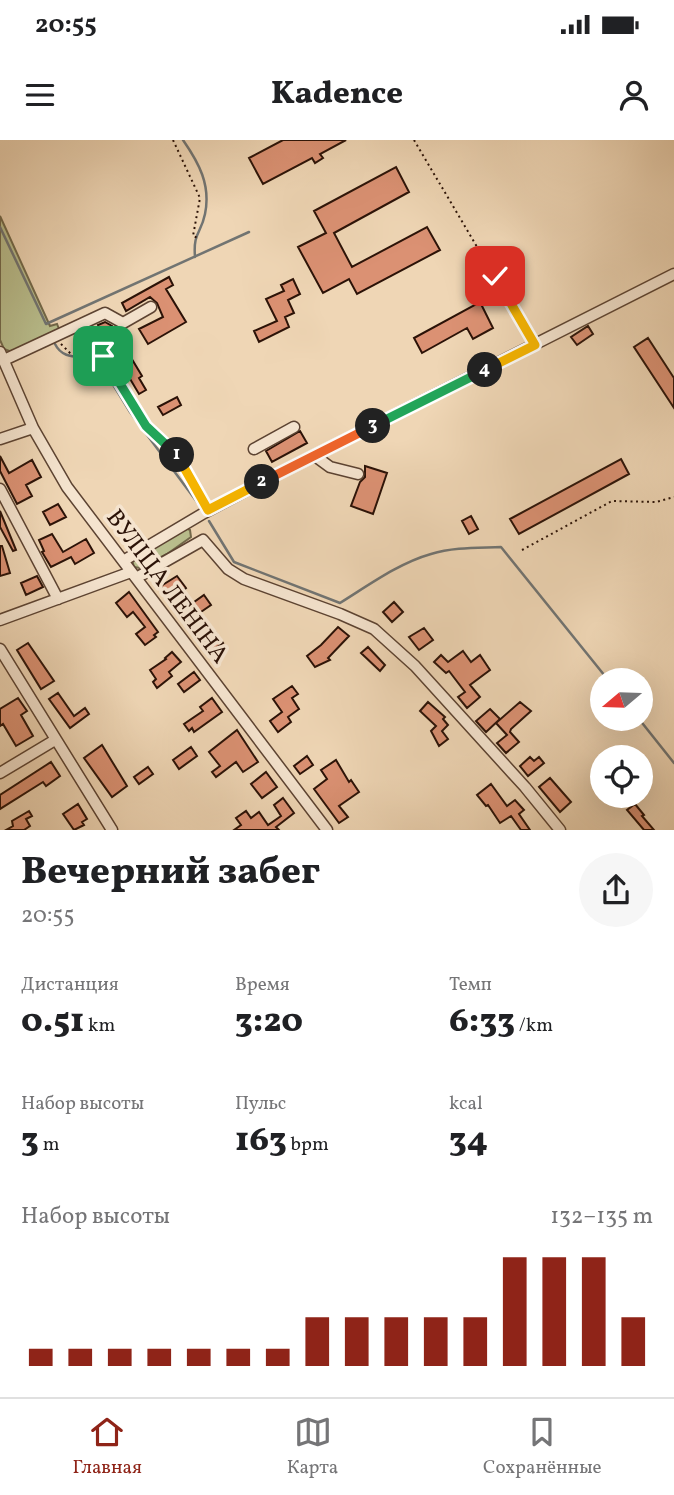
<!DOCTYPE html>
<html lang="ru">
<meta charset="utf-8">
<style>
body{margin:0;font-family:Vollkorn,serif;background:#f6f6f6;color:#202124;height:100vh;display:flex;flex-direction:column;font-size:26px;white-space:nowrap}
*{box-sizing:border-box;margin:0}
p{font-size:23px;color:#757577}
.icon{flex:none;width:38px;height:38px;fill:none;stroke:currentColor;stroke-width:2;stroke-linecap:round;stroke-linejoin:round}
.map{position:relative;height:690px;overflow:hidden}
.details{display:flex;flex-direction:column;background:#fff;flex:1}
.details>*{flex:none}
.needle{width:46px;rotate:251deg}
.fabs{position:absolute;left:590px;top:528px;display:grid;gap:14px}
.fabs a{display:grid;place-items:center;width:63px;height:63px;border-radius:50%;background:#fff;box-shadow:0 7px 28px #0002;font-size:35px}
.pin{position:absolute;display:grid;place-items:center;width:60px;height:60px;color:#fff;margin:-30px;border-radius:14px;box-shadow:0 4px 10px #0006}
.km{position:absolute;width:35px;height:35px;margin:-18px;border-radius:50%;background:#222;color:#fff;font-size:19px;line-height:35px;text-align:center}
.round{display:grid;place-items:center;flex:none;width:74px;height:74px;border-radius:37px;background:#f6f6f6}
.overview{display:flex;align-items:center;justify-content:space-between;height:119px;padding:0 21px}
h1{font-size:38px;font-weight:800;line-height:52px}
.stats{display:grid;grid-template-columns:repeat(3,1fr);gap:10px;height:119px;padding:7px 21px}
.stats div{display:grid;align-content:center}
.stats b{font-size:35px;font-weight:800}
.stats small{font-size:19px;font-weight:400}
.stats p{font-size:19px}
.chart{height:196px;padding:14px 21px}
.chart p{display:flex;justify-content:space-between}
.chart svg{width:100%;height:126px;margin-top:7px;stroke:#8f2418;stroke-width:6}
.status{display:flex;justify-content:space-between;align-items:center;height:49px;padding:0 35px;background:#fff;direction:ltr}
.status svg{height:19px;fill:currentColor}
header{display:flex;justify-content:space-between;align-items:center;height:91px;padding:0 21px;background:#fff;font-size:32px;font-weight:800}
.tab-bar{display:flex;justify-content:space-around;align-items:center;height:98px;border-top:2px solid #e0e0e0;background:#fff;font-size:19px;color:#757577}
.tab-bar a{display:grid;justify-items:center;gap:4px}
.tab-bar .on{color:#8f2418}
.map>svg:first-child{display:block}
.green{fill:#b9be8d;stroke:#72684a;stroke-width:2}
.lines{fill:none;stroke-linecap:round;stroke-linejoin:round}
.stream{stroke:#717472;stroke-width:2.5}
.building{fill:#db9173;stroke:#2b1207;stroke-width:2}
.minor-casing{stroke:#5c4332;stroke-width:13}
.path{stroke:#2b1207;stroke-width:2;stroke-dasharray:2 3.5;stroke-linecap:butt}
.minor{stroke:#f5e4cf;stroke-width:10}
.split-1-casing{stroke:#fff;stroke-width:14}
.split-2-casing{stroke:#fff;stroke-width:14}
.split-3-casing{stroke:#fff;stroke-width:14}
.split-4-casing{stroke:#fff;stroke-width:14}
.split-5-casing{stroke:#fff;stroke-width:14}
.split-1{stroke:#22a559;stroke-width:9}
.split-2{stroke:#f5b400;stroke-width:9}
.split-3{stroke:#f0652b;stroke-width:9}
.split-4{stroke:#22a559;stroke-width:9}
.split-5{stroke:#f5b400;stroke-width:9}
.labels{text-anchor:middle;stroke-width:7;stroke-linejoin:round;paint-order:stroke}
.street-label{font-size:24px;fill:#2b1207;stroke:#f5e4cf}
</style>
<div class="status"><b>20:55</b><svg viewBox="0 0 49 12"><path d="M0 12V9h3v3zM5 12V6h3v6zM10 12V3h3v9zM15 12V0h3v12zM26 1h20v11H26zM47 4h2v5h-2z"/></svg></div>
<header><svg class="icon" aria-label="menu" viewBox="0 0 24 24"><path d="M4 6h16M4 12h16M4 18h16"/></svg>Kadence<svg class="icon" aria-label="person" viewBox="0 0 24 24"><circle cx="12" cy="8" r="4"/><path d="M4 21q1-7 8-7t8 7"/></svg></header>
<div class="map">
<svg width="674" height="690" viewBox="0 0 674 690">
<rect width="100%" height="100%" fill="#efd6b5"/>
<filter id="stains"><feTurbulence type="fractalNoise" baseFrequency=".00286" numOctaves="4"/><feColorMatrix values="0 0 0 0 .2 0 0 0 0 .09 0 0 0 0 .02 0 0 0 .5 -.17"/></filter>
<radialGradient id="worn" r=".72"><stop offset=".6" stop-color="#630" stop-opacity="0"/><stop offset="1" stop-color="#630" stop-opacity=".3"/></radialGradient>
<path class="green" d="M0,76L50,186L57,184L59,189L12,212L4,209L0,200Z
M186,388L190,390L191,397L167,414L140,428L134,427L132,420Z"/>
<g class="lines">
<path class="stream" d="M183,0C199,23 211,45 205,74C201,94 193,92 195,117
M0,87L46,184L249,92
M55,204C64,222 82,214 98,220L130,272L200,366
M209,381L234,422L340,463C369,445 399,423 431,414C454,407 478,408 501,407L609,541
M639,579L674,623"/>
</g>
<path class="building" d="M283,0H346L320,14L323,18L315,23L312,18L263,44L249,18Z
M396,27L409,52L334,93L352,127L427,87L440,110L357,154L349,139L323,153L298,107L326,93L314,71Z
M169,137L173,145L166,149L186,182L148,204L139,189L163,177L157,163L150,157L126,171L122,163Z
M491,137L501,155L493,159L483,141Z
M293,139L300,154L288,160L294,173L285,177L289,187L259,202L254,191L277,181L266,159L284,151L281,145Z
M480,162L493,188L473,199L467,188L422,213L414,198Z
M105,182L112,186L142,236L139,238L146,250L139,254L98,185Z
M588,186L593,194L577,205L571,197Z
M648,198L674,238V268L634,207Z
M177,257L181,265L163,275L158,267Z
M300,291L307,303L272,322L266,311Z
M0,316L9,333L32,320L41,337L26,345L32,356L17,364L0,331Z
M621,319L629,334L519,394L510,379Z
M365,326L387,333L373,374L351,366L360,342L365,337Z
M58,364L66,377L50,385L43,372Z
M0,371L16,410L13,411L0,387Z
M471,376L478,389L469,394L462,381Z
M52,394L63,412L86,399L94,413L75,424L71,417L51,427L42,412L44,411L39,400Z
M0,406H2L10,433L0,436Z
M37,436L43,447L26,455L21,443Z
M177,436L186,448L172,460L161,446Z
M129,452L158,492L154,495L156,497L145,505L136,494L145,487L133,472L127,477L116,463Z
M204,455L211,465L198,474L201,479L190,487L180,472Z
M394,462L403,472L392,482L383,472Z
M338,487L349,496L328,518L330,520L315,527L307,516L321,505Z
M424,488L433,500L419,510L409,497Z
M216,493L223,503L210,512L203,502Z
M28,503L54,541L41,549L17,510Z
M368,507L385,525L380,531L361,513Z
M463,511L471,522L480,515L490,530L470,545L480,557L467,568L458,557L465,552L449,531L446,533L434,522L441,515L448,522Z
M172,512L181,522L169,532L172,536L157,548L153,542L156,539L150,530L166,519L165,518Z
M194,532L200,540L184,552L178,544Z
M292,546L298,554L292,558L299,569L288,577L291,582L278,592L270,581L282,572L273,559Z
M58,553L74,576L85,568L89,574L70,588L49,559Z
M18,558L27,571L21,575L33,596L16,606L3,584L0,586V569Z
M212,558L222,572L194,592L192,588L189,591L184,584L203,571L200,567Z
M428,562L445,577L443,579L448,585L442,591L448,599L439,606L431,591L436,586L420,571Z
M520,562L531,571L511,589L510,592L519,602L506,613L497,603L507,595L496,583Z
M490,569L500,579L486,592L476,581Z
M237,590L258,622L243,632L236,622L216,637L212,632L220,626L209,612Z
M102,605L127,646L112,657L84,618Z
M191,607L197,616L179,629L173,620Z
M307,616L313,625L300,634L294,626Z
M530,617L534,621L539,617L544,623L528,636L520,626Z
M336,620L349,642L351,640L359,652L339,666L348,677L339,683L314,649L327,639L321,630Z
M51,622L60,636L46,646L43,642L0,669V655Z
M148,627L153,634L139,644L134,637Z
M266,632L277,647L262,658L251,644Z
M550,638L571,662L560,672L539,647Z
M491,644L507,666L515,660L524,670L519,674L530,690H521L511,676L500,683L488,665L486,666L477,655Z
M283,658L294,673L276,687L279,690H234L241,685L236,678L246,671L251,678L259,672L268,685L281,676L274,665Z
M78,664L87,679L82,682L84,685L74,690L63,674Z
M635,664L644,675L642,676L654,690H644L627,670Z
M29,671L32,676L26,679L30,686L24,690H6L13,686L12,681Z"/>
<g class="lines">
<g class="minor-casing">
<path id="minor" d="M0,212L33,288L67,347L327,690
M4,220L105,173L123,183L151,167
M0,299L33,288
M254,309L294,287
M315,316L330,327L358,334
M0,349L58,459
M123,421L204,373L264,341L674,134
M136,438L203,400L228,429L244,439L340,474L374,489L415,526L525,647L560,690
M0,480L131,432
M0,509L112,690
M0,633L55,600"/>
</g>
<path class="path" d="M173,0L200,58L193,96L198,98
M414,0L529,195
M61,204L71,214L94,211L103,216L136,272L146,286L173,310L188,331L205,363
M522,410L612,361L656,362L674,357"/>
<use href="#minor" class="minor"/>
</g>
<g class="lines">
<g class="split-1-casing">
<path id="split-1" d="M103,216L146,286L177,315"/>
</g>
<g class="split-2-casing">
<path id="split-2" d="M177,315L208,370L262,342"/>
</g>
<g class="split-3-casing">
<path id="split-3" d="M262,342L373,286"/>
</g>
<g class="split-4-casing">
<path id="split-4" d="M373,286L485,230"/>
</g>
<g class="split-5-casing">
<path id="split-5" d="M485,230L535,205L495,136"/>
</g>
<use href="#split-1" class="split-1"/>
<use href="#split-2" class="split-2"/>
<use href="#split-3" class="split-3"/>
<use href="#split-4" class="split-4"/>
<use href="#split-5" class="split-5"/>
</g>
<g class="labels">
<g class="street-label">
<text transform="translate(168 446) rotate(53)" y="8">ВУЛІЦА ЛЕНІНА</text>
</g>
</g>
<rect width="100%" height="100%" filter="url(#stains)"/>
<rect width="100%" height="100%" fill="url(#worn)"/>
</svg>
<div class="fabs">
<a><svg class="needle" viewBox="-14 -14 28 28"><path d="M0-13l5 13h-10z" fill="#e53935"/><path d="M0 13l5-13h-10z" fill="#757577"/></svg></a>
<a><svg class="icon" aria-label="locate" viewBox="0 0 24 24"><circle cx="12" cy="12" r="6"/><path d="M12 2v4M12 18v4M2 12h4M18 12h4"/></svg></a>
</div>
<div class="pin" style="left:103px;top:216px;background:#1e9e55"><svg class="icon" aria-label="arrive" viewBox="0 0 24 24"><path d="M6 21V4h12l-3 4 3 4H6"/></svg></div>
<div class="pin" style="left:495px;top:136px;background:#d93025"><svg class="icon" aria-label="check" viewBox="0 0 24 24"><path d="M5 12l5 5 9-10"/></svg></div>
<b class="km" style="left:177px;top:315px">1</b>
<b class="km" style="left:262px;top:342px">2</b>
<b class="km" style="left:373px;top:286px">3</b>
<b class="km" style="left:485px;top:230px">4</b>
</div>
<section class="details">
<div class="overview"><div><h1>Вечерний забег</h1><p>20:55</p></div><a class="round"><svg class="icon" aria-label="share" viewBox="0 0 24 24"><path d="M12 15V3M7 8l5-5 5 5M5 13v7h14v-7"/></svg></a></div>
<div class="stats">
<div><p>Дистанция</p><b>0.51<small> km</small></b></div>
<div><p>Время</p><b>3:20</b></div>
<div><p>Темп</p><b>6:33<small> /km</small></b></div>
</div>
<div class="stats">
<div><p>Набор высоты</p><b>3<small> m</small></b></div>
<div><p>Пульс</p><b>163<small> bpm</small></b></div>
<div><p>kcal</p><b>34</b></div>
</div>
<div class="chart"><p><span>Набор высоты</span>132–135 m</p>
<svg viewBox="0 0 160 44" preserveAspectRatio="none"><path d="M5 44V38M15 44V38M25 44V38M35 44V38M45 44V38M55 44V38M65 44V38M75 44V27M85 44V27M95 44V27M105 44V27M115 44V27M125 44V6M135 44V6M145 44V6M155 44V27"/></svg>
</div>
</section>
<nav class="tab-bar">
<a class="on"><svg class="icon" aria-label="home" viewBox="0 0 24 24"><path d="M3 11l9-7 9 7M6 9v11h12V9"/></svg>Главная</a>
<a><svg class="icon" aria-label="map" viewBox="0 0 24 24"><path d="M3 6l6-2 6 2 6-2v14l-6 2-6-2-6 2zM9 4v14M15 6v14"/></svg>Карта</a>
<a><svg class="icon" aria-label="saved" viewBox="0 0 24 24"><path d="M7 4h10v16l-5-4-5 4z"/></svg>Сохранённые</a>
</nav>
